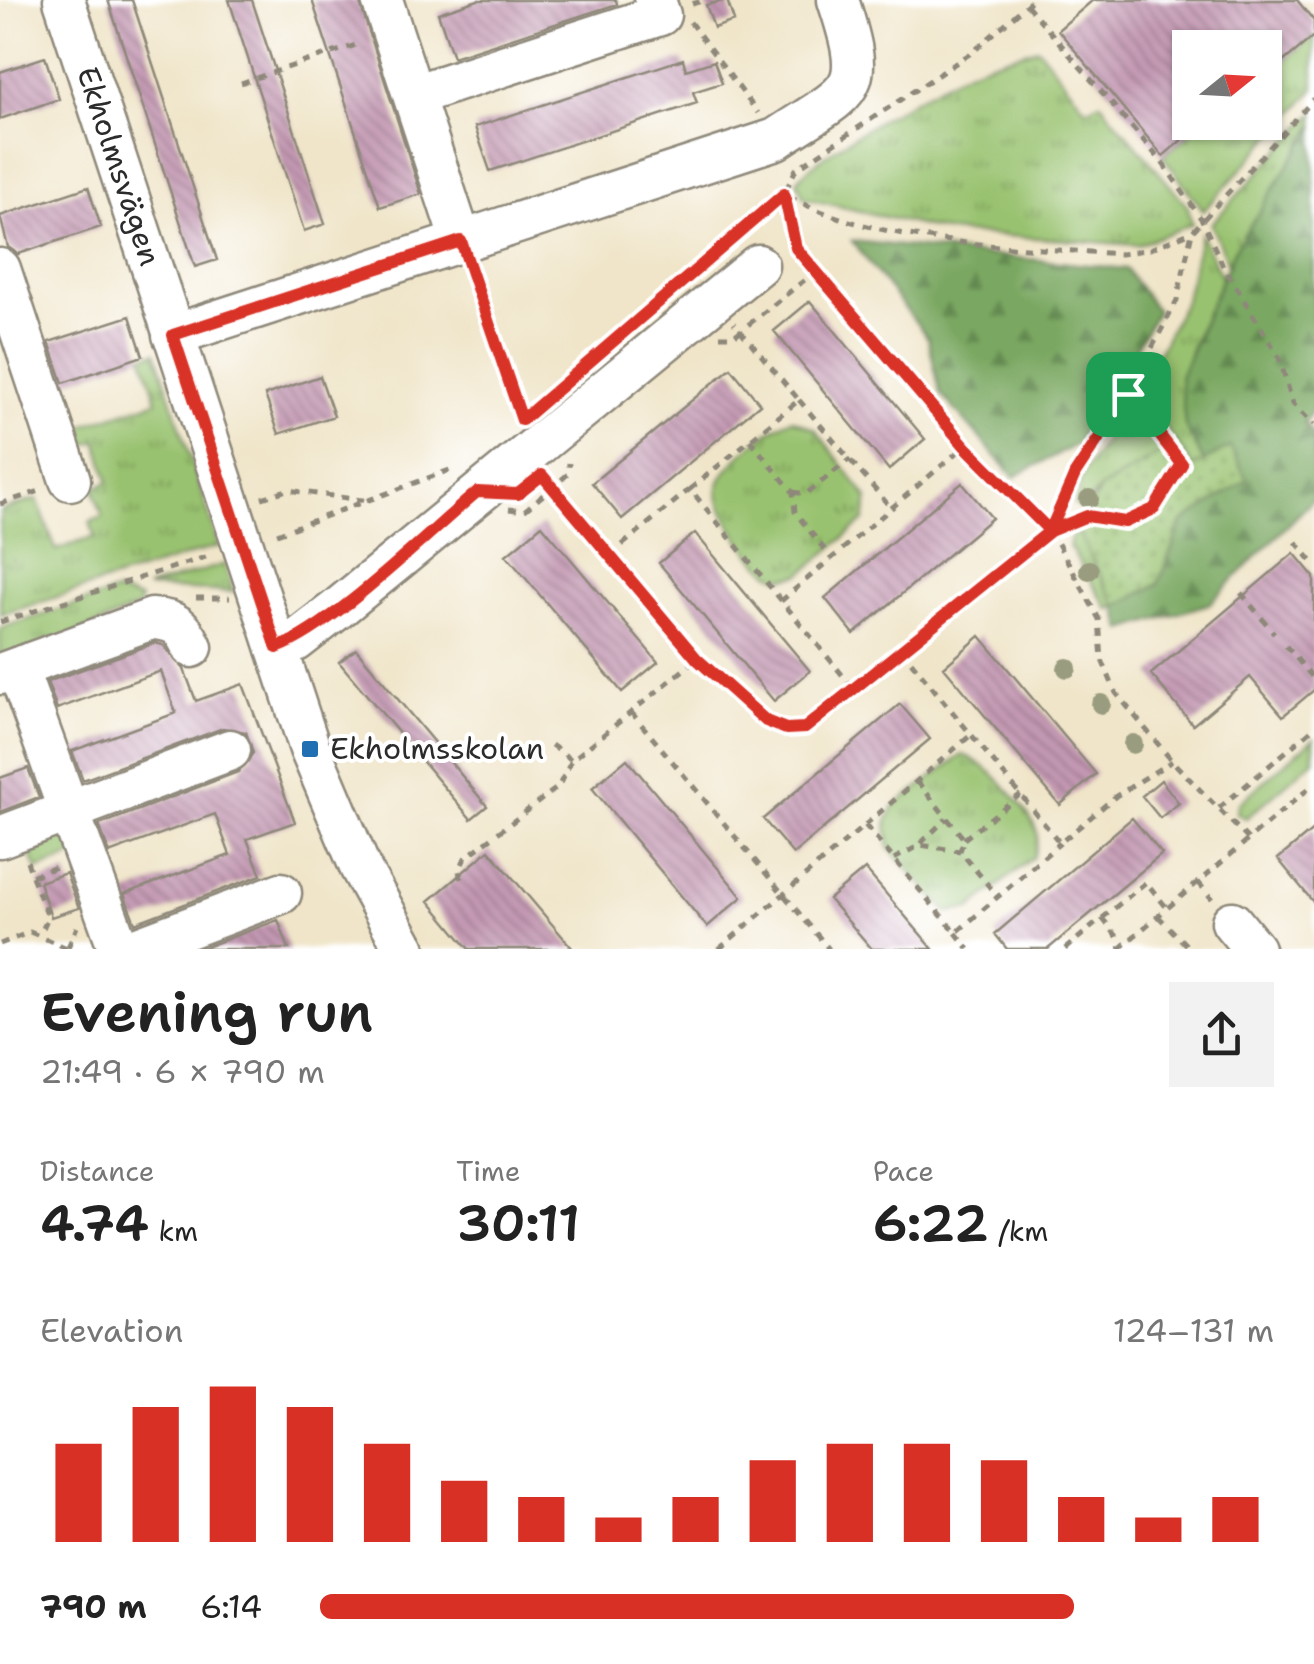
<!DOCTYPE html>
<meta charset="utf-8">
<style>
body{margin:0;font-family:"Shantell Sans",sans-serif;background:#f2f2f2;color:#222;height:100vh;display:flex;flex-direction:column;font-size:38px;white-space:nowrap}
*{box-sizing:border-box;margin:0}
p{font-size:32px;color:#767676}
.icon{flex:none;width:55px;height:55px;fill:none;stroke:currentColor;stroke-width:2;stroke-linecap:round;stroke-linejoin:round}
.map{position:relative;height:949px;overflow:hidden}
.details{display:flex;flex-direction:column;background:#fff;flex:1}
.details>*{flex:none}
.needle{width:65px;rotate:72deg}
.buttons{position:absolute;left:1172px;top:30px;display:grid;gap:20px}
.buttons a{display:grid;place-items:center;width:110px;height:110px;border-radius:0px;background:#fff;box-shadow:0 2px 8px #0004;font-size:50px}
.pin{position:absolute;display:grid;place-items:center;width:85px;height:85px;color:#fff;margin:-42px;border-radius:20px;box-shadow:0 5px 15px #0006}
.round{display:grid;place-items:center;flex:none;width:105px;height:105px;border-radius:0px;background:#f2f2f2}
.head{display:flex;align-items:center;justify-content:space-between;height:170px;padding:0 40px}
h1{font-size:55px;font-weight:600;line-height:75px}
.figures{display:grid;grid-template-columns:repeat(3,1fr);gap:15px;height:170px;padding:10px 40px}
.figures div{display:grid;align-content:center}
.figures b{font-size:50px;font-weight:600}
.figures small{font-size:28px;font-weight:400}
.figures p{font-size:28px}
.chart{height:280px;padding:20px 40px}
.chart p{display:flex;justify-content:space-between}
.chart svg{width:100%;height:180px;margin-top:10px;stroke:#d93025;stroke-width:6}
ul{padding:0 40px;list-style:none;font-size:32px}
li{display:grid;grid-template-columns:160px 120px 1fr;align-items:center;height:75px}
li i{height:25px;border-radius:12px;background:#d93025}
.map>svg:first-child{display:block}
.grass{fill:url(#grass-tufts);stroke:#62764d;stroke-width:2.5}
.forest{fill:url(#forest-firs);stroke:#526a46;stroke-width:2.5}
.park{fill:url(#park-dots);stroke:#62764d;stroke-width:2.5}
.pitch{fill:#99c26f;stroke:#62764d;stroke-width:2.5}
.building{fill:url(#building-back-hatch)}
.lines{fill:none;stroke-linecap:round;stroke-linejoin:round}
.minor-casing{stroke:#8e887a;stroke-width:45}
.path{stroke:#8e887a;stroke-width:5;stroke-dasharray:8 8;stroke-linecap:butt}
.minor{stroke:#fff;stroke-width:40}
.tree{fill:#999c7f}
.route-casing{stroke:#fff;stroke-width:20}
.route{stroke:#d93025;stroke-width:12}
.poi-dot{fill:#1f6fb2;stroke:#fff;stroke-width:4}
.labels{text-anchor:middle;stroke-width:8;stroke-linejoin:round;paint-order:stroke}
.street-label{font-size:30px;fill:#2b2b2b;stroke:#fff}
.poi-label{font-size:30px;fill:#2b2b2b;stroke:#fff;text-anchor:start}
</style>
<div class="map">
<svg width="1314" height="949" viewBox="0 0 1314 949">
<defs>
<pattern id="grass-tufts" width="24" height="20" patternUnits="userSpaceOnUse" patternTransform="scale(2.5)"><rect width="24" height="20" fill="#99c26f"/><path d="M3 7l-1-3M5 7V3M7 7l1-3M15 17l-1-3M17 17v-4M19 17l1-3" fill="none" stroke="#7d9e5b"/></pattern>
<pattern id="forest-firs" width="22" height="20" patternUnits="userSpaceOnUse" patternTransform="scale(2.5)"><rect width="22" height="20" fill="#7aa862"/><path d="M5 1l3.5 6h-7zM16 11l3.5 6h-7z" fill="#648951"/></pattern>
<pattern id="park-dots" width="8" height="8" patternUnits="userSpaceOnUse" patternTransform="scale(2.5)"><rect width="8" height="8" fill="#99c26f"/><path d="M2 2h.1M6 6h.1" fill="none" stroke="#7d9e5b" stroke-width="1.8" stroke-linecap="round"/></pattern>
<pattern id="building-back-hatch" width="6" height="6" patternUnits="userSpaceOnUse" patternTransform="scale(2.5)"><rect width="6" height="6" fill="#c398b2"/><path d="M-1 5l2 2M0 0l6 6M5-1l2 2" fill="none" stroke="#9f7c91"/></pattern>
</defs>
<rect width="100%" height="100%" fill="#fff"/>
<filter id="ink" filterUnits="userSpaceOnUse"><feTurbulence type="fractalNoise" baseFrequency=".01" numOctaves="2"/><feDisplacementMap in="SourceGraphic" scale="20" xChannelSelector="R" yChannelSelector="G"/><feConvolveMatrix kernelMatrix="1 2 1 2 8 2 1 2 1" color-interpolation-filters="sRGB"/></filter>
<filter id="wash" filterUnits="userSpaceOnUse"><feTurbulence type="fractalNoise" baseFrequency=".0048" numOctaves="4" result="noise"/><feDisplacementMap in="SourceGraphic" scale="40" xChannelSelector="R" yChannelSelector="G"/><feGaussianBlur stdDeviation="2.25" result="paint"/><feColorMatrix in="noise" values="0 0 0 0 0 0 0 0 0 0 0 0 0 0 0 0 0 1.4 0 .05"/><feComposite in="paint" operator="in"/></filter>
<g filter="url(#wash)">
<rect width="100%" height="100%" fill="#f0e5c9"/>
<path class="grass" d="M1314,36V90L1203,211L1163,156L1198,127L1202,130L1211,123L1265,122V77Z
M1038,48L1086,109L1100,102L1188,207L1192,224L1138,245L948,232L804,198L797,181C811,157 934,88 965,72C987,61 1014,56 1038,48Z
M1314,113V126L1228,264L1211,224Z
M1201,234L1222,278C1190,353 1162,383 1204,461L1193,468L1139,391L1185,300Z
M156,352L219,546L0,615V511L37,499L56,550L95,537L90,522L103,517L93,488L109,482L97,441L82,446L76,428L157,401L143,356Z
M1129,405L1163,452L1100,489L1082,508L1074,505L1084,472Z
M792,419L815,429L868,499L864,521L801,574C794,576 786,579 778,577C758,571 713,508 718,488C723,464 770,428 792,419Z
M1094,527L1087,550L1116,606L1109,610L1069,546L1074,528Z
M225,564L233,592L147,588Z
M116,592L140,599L138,607L0,668V628Z
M1314,738V760L1246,818L1237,814L1238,804Z
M962,755C983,758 1032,811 1037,833C1038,841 1036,849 1033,857L970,909L947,912L889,848L887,821L894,806Z"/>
<path class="forest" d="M1314,126V410L1304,422L1314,437V499L1209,604L1123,630L1116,606L1158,584L1182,522L1246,480L1230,447L1204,461L1185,426L1180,377L1233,252Z
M852,241L1126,269L1157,311L1083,441L1014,477L940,393L928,338Z"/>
<path class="park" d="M1178,443L1193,467L1230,447L1247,480L1182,522L1158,584L1116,606L1077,530L1100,489Z"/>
<path class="pitch" d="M68,825L79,854L37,870L25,841Z"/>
<g id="blocks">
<path class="building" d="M108,0H132L217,260L195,267Z
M229,0H252L325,224L304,231Z
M312,0H359L421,194L380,207Z
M478,0H616L617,4L453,57L438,13Z
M727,0L734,21L714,28L706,5Z
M1093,0H1297L1314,21V36L1265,77V48H1190V133L1163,156L1058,30Z
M45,57L59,99L0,119V72Z
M683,59L686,70L714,61L722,83L693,92L697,103L490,171L475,127Z
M88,187L101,227L18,254L8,247L0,216Z
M810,301L925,439L889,470L774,331Z
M130,316L143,356L63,383L49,342Z
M731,368L760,404L622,519L592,483Z
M320,376L334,416L279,434L265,395Z
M962,483L992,518L854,634L825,598Z
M542,525L658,662L622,692L506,555Z
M695,533L810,671L774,701L659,563Z
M1294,553L1314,577V690L1283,716L1250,677L1193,725L1151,674Z
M980,636L1096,774L1060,805L944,667Z
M155,643L163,645L184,669L196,701L243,684L295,822L247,839L261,875L135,923L124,894L230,855L215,814L109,853L99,825L238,772L253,753L246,732L223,728L83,780L72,751L176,713L161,671L57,709L47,682Z
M356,649L487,806L471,819L339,662Z
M900,704L930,739L793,854L763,819Z
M627,759L742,897L707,927L592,788Z
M28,768L39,797L0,812V778Z
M1161,780L1179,803L1160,818L1142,796Z
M1132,818L1162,854L1048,949H1007L995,934Z
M1314,829V903L1278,859Z
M489,850L573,949H469L429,901Z
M865,869L933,949H872L829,899Z
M66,873L79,908L51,917L39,882Z
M278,920L289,949H200Z"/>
</g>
</g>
<g filter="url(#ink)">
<use href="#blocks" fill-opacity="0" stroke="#8e887a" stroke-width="2.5"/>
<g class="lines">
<g class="minor-casing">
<g id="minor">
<path id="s1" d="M64,0L310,749L360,867L405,949"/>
<path d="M382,0L461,241"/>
<path d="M414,95L660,15L655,0"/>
<path d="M0,269L70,480"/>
<path d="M173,335L776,139C854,87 869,94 838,0"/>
<path d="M277,648L296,641L340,607L758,265"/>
<path d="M17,668L119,949"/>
<path d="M0,674L152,619C176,620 182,626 192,647"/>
<path d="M0,837L230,750"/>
<path d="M1232,922L1254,949"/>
<path d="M133,949L281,893"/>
</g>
</g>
<path class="path" d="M692,4L705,0
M1027,5L1162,162L1202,220L1223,266L1279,357L1293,404L1314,425
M690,22L758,113
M241,83L362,43
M471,272L521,418
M691,275L784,194L796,169L974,51L1032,0
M720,336H734L816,271
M799,400L891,508
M750,440L793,492L795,512L831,558
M544,477L697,659L572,760L547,742
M690,489L799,400L734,323
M793,492L806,494L850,459
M262,498L287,490L369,501
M0,504L40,491
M509,509L524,511L568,474L569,463
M1051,529L1075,474L1128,394L1177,300L1192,232
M277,534L455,468
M1296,542L1314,564
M610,555L690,489L853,688
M1241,593L1274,633
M196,598H230
M781,601L965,446
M0,622L209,556
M1286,646L1314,679
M901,649L1060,843L1116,796L1172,761
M697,659C728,687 761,731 805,728L1051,531L1087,516L1125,522L1154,509L1182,465L1128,394
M631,712L829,949
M917,781L964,839L960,851L998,897
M1219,808L1314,728
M865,825L971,735
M964,839L1021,794
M1248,839L1172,761L1116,693L1102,660L1099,619L1051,531L965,446L797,248L784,194C881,247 1013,246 1121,254L1150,249L1192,232L1314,99
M921,843L947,818
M894,859L920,845L960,851
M27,861L32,876L59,866
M32,876L48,917L40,935
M461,879L459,871L465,858L558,787L572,760
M1198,882L1212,899
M1158,916L1190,949
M1102,918L1124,945
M956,933L969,949
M0,944L30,932L69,949
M68,947L77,927
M719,949L865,825L956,933L1060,843
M1065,949L1146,882L1167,908
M1119,949L1314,784"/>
<use href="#minor" class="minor"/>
</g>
<g class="tree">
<circle cx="1089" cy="499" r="10"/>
<circle cx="1089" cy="570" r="10"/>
<circle cx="1067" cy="668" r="10"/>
<circle cx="1101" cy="704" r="10"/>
<circle cx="1133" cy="744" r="10"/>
</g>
</g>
<g class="lines" filter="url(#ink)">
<g class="route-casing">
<path id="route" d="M1128,394L1075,474L1050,531L965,446L796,248L784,194L522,420L461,241L173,335L277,648C333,627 427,534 477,492L518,494L542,475L697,659L766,721L786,729L805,728L1050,531L1087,516L1125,522L1154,509L1182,464L1128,394"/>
</g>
<use href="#route" class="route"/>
</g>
<rect class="poi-dot" x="300" y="739" width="20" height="20" rx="5"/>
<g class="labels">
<g class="street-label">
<text dy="10" stroke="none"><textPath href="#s1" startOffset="175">Ekholmsvägen</textPath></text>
</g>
<g class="poi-label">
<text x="330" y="759">Ekholmsskolan</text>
</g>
</g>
</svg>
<div class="buttons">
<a><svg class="needle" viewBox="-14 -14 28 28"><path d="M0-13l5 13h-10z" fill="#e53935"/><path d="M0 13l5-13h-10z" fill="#767676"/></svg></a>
</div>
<div class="pin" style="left:1128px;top:394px;background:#1e9e55"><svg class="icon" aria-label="arrive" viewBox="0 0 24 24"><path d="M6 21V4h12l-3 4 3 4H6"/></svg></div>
</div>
<section class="details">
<div class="head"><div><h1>Evening run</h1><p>21:49 · 6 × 790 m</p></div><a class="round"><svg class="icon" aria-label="share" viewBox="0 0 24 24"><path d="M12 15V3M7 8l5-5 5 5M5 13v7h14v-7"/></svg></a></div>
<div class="figures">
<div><p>Distance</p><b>4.74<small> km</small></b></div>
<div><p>Time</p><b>30:11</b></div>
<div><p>Pace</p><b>6:22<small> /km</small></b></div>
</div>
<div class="chart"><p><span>Elevation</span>124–131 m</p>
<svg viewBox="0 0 160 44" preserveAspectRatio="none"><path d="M5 44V20M15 44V11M25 44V6M35 44V11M45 44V20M55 44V29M65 44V33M75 44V38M85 44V33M95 44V24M105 44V20M115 44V20M125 44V24M135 44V33M145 44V38M155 44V33"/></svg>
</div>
<ul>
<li><b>790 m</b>6:14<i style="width:79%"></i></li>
</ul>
</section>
